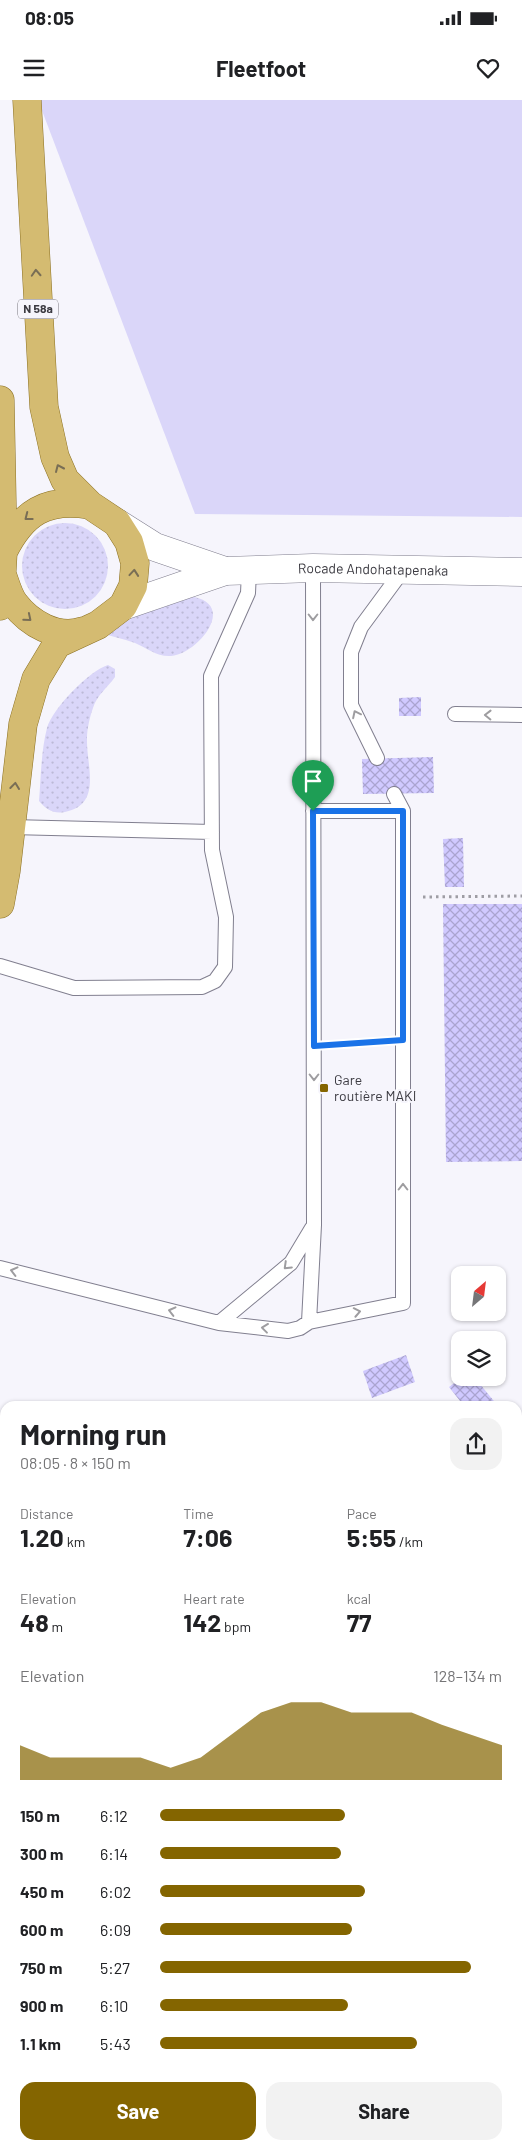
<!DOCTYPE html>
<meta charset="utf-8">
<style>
body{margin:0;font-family:Barlow,sans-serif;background:#f2f2f2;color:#202124;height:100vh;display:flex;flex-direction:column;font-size:19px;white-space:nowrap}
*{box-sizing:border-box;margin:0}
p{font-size:16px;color:#757577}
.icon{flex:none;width:28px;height:28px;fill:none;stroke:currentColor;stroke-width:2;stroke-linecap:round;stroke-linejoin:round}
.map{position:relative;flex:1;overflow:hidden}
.side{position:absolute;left:0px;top:1301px;width:522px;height:749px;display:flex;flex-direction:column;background:#fff;border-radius:15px 15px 0 0;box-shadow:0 1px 4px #0004}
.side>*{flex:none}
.needle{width:32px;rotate:28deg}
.controls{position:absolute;left:451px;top:1166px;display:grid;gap:10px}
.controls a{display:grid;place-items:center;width:55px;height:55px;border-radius:10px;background:#fff;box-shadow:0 1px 4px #0004;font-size:25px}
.pin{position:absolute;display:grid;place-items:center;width:42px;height:42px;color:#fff;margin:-51px -21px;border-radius:50% 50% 50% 0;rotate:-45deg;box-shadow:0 0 5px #0007}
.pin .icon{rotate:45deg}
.round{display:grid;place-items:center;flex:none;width:52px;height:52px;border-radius:15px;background:#f2f2f2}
.headline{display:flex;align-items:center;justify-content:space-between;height:85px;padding:0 20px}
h1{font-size:28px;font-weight:700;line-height:38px}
.metrics{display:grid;grid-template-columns:repeat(3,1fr);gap:8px;height:85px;padding:5px 20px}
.metrics div{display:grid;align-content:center}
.metrics b{font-size:25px;font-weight:700}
.metrics small{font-size:14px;font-weight:400}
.metrics p{font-size:14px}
.chart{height:140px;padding:10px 20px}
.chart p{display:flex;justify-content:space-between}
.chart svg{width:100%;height:90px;margin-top:5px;fill:#846500;opacity:.7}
.primary-button{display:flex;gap:10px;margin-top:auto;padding:10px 20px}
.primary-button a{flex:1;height:58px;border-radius:15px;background:#846500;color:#fff;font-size:20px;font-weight:700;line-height:58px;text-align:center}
.primary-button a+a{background:#f2f2f2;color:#202124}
ul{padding:0 20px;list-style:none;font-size:16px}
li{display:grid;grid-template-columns:80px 60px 1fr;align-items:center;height:38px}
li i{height:12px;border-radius:6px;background:#846500}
.status{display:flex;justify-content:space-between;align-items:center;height:35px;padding:0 25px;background:#fff;direction:ltr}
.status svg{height:14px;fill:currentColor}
header{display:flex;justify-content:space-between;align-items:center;height:65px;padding:0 20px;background:#fff;font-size:22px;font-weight:700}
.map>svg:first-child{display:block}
.grass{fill:url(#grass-dots)}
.park{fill:#dad6f9}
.building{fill:url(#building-cross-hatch)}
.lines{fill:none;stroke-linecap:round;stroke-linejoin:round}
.service-casing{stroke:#817f8f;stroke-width:16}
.secondary-casing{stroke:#817f8f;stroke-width:29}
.primary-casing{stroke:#8c7123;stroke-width:29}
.path{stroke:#9e9da4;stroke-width:3;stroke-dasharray:2.5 4;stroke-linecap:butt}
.service{stroke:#fff;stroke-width:14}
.secondary{stroke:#fff;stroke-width:28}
.primary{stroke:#d4bb71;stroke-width:28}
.oneway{stroke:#796e55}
.oneway2{stroke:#9e9da0}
.route-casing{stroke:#fff;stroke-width:10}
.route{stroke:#1a73e8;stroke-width:6}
.poi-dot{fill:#846500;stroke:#f6f5fc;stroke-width:2}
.labels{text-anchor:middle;stroke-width:4;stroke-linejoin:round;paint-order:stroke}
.shield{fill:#f6f5fc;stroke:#74737a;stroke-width:1}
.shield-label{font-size:12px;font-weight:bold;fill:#3c3b42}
.street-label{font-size:14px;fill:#3c3b42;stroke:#f6f5fc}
.poi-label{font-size:14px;fill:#3c3b42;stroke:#f6f5fc;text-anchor:start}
</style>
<div class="status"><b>08:05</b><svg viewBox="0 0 49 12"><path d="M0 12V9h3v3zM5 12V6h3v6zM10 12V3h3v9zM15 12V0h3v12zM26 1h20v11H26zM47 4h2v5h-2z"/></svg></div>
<header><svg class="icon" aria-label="menu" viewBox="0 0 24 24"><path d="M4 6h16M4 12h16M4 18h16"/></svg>Fleetfoot<svg class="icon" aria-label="heart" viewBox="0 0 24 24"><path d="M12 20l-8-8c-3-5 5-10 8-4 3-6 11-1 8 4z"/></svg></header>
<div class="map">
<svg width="522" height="2049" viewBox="0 0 522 2049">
<defs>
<pattern id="grass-dots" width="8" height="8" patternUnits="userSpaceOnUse" patternTransform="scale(1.25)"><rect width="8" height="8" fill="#dad6f9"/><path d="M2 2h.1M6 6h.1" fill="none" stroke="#bcb9d7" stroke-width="1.8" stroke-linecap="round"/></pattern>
<pattern id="building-cross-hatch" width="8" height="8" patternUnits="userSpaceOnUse" patternTransform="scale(1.25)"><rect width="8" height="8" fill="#d0c9ff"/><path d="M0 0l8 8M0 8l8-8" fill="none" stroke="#aaa4d0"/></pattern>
</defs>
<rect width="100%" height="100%" fill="#f6f5fc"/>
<path class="grass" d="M22 466a43 43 0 1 1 86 0a43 43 0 1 1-86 0Z
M194,497C237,506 197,554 171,556C157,557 147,548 135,543C124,539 113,537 102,533C131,519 161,502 194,497Z
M108,565L115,569V577C108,587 97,595 93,608C90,616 87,629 87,638C86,665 103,705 65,712C53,714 47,710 39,701C41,677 41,651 47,628C53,608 89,571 108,565Z"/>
<path class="park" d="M38,0H522V417L195,414Z"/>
<path class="building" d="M421,597V616H399V598Z
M433,657L434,693L363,694L362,659Z
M463,738L464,787H445L443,739Z
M443,804H522V1061L446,1062Z
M406,1255L415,1282L372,1298L363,1271Z
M461,1278H475L498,1306H464L449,1287Z
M445,1301L447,1306H433Z"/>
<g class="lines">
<g class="service-casing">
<path id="service" d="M455,614L522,615
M377,658L351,605V552L361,527L403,470
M394,694L403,711
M11,727L212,732
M0,866L74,888L202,887L215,881L225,867L226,817L212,750L211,576L248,493L249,471
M0,1168L219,1223L288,1231L300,1228L309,1222L403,1203V711H313
M309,1222L314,1125L313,468
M219,1223L291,1163L312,1128"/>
</g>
<g class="secondary-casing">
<g id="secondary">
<path d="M117,423L155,447L225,471"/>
<path id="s1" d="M123,506L225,471L313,468L522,472"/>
</g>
</g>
<g class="primary-casing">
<path id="primary" d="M0,300L3,452L0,506
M3,452C23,412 46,398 90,405
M3,477C6,486 9,496 14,503C29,523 57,540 83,531
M0,804L6,771L23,624L36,579L57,544L98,525L123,506L133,486L135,463L129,442L117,423L90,405L65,380L55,357L44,307L27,0"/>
</g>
<path class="path" d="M423,797L522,796
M334,945L382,941
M0,1375L5,1376"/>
<use href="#service" class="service"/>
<use href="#secondary" class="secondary"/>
<use href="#primary" class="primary"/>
</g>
<defs><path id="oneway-chevron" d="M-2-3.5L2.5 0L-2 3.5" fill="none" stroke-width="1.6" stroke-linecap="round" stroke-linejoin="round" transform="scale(1.25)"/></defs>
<g class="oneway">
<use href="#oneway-chevron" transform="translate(36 173) rotate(-93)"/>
<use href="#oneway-chevron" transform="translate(59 368) rotate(-114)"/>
<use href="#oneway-chevron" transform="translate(28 417) rotate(142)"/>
<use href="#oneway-chevron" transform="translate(134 473) rotate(-85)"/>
<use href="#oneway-chevron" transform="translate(28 518) rotate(40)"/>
<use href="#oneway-chevron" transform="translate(15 686) rotate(-83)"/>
</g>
<g class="oneway2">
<use href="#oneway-chevron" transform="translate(313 517) rotate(90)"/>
<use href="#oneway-chevron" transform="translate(356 614) rotate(-116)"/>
<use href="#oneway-chevron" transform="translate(488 615) rotate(-179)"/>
<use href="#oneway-chevron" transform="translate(314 977) rotate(90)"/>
<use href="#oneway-chevron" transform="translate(403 1087) rotate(-90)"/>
<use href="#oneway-chevron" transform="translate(287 1166) rotate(136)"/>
<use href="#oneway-chevron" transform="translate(14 1171) rotate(-166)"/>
<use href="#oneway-chevron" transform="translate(172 1211) rotate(-166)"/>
<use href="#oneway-chevron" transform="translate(357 1212) rotate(-11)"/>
<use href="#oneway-chevron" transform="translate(265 1228) rotate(-173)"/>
</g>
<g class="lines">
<g class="route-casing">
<path id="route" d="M313,711H403V940L314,946Z"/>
</g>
<use href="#route" class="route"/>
</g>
<rect class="poi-dot" x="319" y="983" width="10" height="10" rx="2.5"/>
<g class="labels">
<rect class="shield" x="18" y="199.5" width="40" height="19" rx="4"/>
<g class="shield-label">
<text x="38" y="213">N 58a</text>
</g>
<g class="street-label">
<text dy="5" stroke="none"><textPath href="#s1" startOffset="256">Rocade Andohatapenaka</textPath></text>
</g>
<g class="poi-label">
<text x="334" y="985">Gare<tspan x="334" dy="16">routière MAKI</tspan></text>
</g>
</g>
</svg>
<div class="controls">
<a><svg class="needle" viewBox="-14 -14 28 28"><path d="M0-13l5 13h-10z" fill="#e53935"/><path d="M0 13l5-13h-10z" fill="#757577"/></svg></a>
<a><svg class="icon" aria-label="layers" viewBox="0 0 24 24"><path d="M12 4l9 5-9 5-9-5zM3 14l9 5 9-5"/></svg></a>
</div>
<div class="pin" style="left:313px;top:711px;background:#1e9e55"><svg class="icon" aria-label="arrive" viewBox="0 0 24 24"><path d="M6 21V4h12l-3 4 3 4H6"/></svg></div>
<section class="side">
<div class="headline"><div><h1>Morning run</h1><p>08:05 · 8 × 150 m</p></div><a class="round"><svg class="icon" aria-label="share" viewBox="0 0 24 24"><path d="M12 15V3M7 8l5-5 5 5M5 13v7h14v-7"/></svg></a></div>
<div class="metrics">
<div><p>Distance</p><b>1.20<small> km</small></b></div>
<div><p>Time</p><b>7:06</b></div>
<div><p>Pace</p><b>5:55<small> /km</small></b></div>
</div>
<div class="metrics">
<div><p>Elevation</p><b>48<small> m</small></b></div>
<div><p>Heart rate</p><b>142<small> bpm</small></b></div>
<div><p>kcal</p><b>77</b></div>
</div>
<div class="chart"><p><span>Elevation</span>128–134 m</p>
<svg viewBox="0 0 160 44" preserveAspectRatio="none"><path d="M0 44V27L10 33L20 33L30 33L40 33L50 38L60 33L70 22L80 11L90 6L100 6L110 11L120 11L130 11L140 17L150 22L160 27V44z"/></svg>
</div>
<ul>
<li><b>150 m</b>6:12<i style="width:54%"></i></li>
<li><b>300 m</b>6:14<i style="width:53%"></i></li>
<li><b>450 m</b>6:02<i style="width:60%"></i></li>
<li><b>600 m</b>6:09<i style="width:56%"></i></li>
<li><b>750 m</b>5:27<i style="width:91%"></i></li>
<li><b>900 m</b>6:10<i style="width:55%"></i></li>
<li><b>1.1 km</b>5:43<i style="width:75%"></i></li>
</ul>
<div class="primary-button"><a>Save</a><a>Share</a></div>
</section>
</div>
